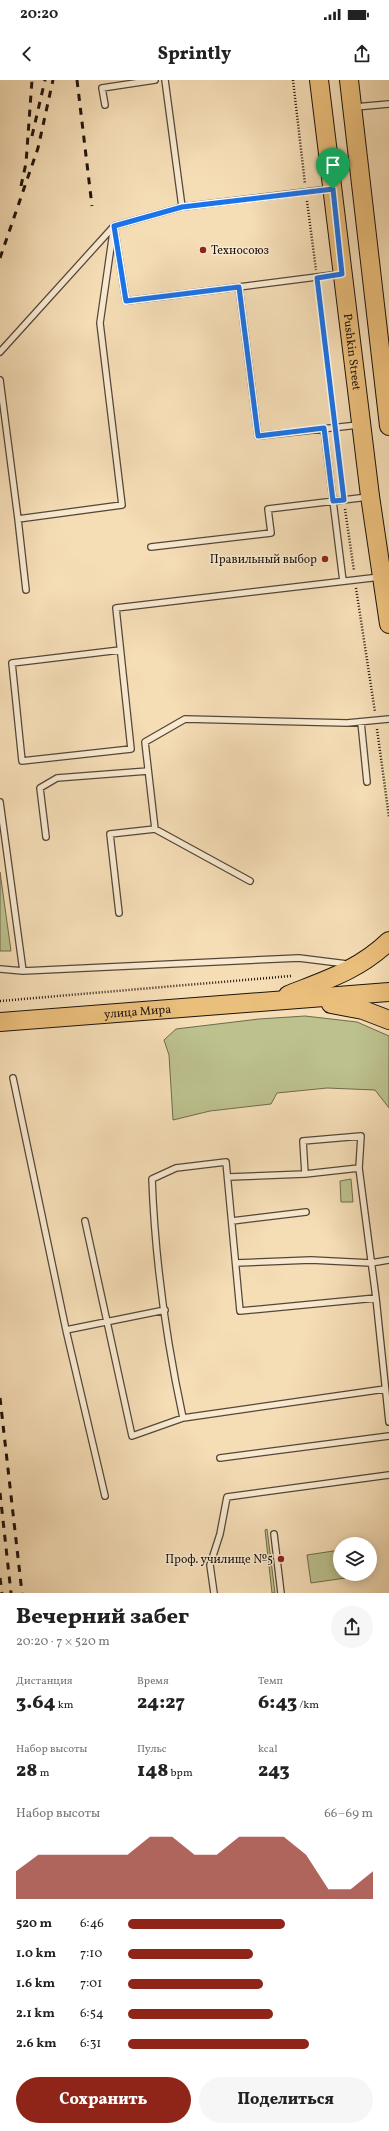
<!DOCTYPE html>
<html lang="ru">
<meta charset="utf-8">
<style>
body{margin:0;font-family:Vollkorn,serif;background:#f6f6f6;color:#222;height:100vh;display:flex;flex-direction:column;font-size:15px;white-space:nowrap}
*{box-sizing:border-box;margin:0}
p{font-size:13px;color:#767676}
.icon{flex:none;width:22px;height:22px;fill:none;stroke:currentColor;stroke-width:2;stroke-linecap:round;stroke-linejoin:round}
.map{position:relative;height:1513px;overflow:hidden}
.details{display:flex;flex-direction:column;background:#fff;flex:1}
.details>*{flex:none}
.controls{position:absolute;left:333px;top:1457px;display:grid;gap:8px}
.controls a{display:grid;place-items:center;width:44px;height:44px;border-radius:50%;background:#fff;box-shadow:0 2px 10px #0003;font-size:20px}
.pin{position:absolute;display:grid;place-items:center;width:34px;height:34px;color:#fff;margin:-41px -17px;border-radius:50% 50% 50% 0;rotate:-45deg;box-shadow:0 0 4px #0007}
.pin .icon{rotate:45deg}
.round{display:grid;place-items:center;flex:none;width:42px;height:42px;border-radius:21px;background:#f6f6f6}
.headline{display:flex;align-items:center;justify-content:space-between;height:68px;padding:0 16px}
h1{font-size:22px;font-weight:800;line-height:30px}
.metrics{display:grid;grid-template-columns:repeat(3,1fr);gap:6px;height:68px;padding:4px 16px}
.metrics div{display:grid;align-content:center}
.metrics b{font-size:20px;font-weight:800}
.metrics small{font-size:11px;font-weight:400}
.metrics p{font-size:11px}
.chart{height:112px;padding:8px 16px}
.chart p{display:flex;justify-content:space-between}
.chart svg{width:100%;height:72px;margin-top:4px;fill:#8f2418;opacity:.7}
.cta{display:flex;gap:8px;margin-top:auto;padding:8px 16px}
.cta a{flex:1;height:46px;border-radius:24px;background:#8f2418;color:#fff;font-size:16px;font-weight:800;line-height:46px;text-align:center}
.cta a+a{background:#f6f6f6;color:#222}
ul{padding:0 16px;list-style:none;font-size:13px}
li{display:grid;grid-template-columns:64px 48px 1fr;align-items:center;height:30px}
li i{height:10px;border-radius:5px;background:#8f2418}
.status{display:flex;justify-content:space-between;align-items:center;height:28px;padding:0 20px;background:#fff;direction:ltr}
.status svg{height:11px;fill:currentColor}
header{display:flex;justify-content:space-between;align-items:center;height:52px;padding:0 16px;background:#fff;font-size:18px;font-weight:800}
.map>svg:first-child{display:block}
.green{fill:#bcc18e;stroke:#6e6b4e}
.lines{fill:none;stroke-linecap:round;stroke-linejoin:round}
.service-casing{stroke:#544737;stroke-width:8}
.primary-casing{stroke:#1f150d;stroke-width:20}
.path{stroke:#1f150d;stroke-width:2.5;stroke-dasharray:1 2;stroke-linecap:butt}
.service{stroke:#f8e9d0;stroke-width:5.5}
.primary{stroke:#eabe7b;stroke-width:18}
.rail{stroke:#1f150d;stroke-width:3;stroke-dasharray:7 7;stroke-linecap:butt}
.route-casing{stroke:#fff;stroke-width:8}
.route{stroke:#1a73e8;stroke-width:5}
.poi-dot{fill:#8f2418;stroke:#f8e9d0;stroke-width:1.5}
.labels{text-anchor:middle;stroke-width:3;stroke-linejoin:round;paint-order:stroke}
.poi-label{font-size:12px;fill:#1f150d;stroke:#f8e9d0;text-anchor:end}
.street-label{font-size:12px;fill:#1f150d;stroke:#f8e9d0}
</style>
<div class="status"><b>20:20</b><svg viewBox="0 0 49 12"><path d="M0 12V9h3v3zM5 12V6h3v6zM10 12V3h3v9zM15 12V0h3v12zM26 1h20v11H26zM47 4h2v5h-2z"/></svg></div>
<header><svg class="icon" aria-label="back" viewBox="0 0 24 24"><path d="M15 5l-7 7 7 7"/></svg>Sprintly<svg class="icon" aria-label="share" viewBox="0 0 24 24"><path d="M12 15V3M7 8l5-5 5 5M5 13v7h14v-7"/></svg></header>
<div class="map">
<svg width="389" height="1513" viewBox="0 0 389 1513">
<rect width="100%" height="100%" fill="#f5ddb6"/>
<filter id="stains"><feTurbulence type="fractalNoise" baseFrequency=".005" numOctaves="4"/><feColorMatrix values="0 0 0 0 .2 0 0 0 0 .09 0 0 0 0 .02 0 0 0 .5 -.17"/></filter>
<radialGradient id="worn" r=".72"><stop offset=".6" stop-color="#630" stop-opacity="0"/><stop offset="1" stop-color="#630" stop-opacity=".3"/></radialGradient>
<path class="green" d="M0,792L11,871H0Z
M305,936L357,942L389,956V1028L375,1010L327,1008L277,1013L271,1024L210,1031L173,1040L169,975L164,960L176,949L259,939Z
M351,1099L353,1122H341L340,1101Z
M267,1449L275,1513H272L265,1450Z
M340,1470V1494H359V1496L311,1503L307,1475Z"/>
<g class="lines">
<g class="service-casing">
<path id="service" d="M165,0L182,127L330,109
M105,25L102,8L155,0
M355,27L389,24
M182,127L114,146L126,221L239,207L258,356L358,345
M239,207L340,194
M0,272L114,146
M0,300L18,439
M324,349L343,501
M151,467L271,453L268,429L368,417
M26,510L18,439L122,425L100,243L113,152
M120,570L12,583L22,681L131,669L116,528L380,497
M361,642L367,702
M0,722L23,891
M46,757L40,708L57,698L148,691
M250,801L155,749L145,662L185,639L347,643L389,639
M119,833L110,754L155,749
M0,889L23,891L299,878L347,884
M13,998L66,1250L105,1416
M305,1094L303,1061L361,1056L359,1088L376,1218L389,1342
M228,1097L305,1094L359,1088
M85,1141L132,1356L183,1338
M232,1141L306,1132
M236,1183L311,1180L371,1183L389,1180
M376,1218L240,1231L226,1082L176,1088L152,1099C155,1179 166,1259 183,1338L385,1309
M66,1250L165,1230
M220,1378L389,1356
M274,1454L281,1513
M214,1513L210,1485L220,1454L227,1417L389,1395"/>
</g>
<g class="primary-casing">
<g id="primary">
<path id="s1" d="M319,0L370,416L389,544"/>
<path d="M349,0L389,346"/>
<path d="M288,915C326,900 359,890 389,861"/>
<path d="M331,924L363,930L389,940"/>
<path id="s2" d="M0,942L389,912"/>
</g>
</g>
<path class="path" d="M293,0L305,104
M307,121L316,190
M318,205L334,339
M336,355L343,412
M345,429L354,491
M356,508L375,632
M377,649L389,737
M0,921L291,896"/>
<use href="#service" class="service"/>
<use href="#primary" class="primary"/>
<path class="rail" d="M77,0L92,126
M32,56L45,0
M21,106L26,83L32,0
M0,178L38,68L53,0
M0,1318L22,1513
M0,1413L11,1513
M0,1498L2,1513"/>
</g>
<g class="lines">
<g class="route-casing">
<path id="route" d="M333,109L342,194L317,198L344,420L333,421L324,348L258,356L239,207L126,221L114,146L182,127Z"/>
</g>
<use href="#route" class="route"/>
</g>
<g class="poi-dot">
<circle cx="203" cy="170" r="4"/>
<circle cx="325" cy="479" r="4"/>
<circle cx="281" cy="1479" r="4"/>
</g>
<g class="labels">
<g class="poi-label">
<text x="211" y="174" text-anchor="start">Техносоюз</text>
<text x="317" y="483">Правильный выбор</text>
<text x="273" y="1483">Проф. училище №5</text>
</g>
<g class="street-label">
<text dy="4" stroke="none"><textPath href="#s1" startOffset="274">Pushkin Street</textPath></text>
<text dy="4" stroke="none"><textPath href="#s2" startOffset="138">улица Мира</textPath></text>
</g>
</g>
<rect width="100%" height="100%" filter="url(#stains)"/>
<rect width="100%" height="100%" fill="url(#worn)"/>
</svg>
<div class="controls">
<a><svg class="icon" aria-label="layers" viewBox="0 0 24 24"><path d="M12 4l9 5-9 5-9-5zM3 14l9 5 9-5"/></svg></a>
</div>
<div class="pin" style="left:333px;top:109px;background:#1e9e55"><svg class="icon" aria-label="arrive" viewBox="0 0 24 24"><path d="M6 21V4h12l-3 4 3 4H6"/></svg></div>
</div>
<section class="details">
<div class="headline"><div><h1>Вечерний забег</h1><p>20:20 · 7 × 520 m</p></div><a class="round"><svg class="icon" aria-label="share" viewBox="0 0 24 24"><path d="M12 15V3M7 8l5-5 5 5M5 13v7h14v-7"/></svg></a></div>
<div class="metrics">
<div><p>Дистанция</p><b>3.64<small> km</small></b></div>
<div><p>Время</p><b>24:27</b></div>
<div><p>Темп</p><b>6:43<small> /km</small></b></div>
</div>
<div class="metrics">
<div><p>Набор высоты</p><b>28<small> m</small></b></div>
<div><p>Пульс</p><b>148<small> bpm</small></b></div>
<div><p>kcal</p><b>243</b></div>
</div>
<div class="chart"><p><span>Набор высоты</span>66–69 m</p>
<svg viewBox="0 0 160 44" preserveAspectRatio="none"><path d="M0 44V27L10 17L20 17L30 17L40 17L50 17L60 6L70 6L80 17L90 17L100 6L110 6L120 6L130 17L140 38L150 38L160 27V44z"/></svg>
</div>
<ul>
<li><b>520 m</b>6:46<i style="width:64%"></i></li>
<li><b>1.0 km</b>7:10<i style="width:51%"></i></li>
<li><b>1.6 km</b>7:01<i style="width:55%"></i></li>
<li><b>2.1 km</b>6:54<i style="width:59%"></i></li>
<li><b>2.6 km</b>6:31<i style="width:74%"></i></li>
</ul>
<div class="cta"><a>Сохранить</a><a>Поделиться</a></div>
</section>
